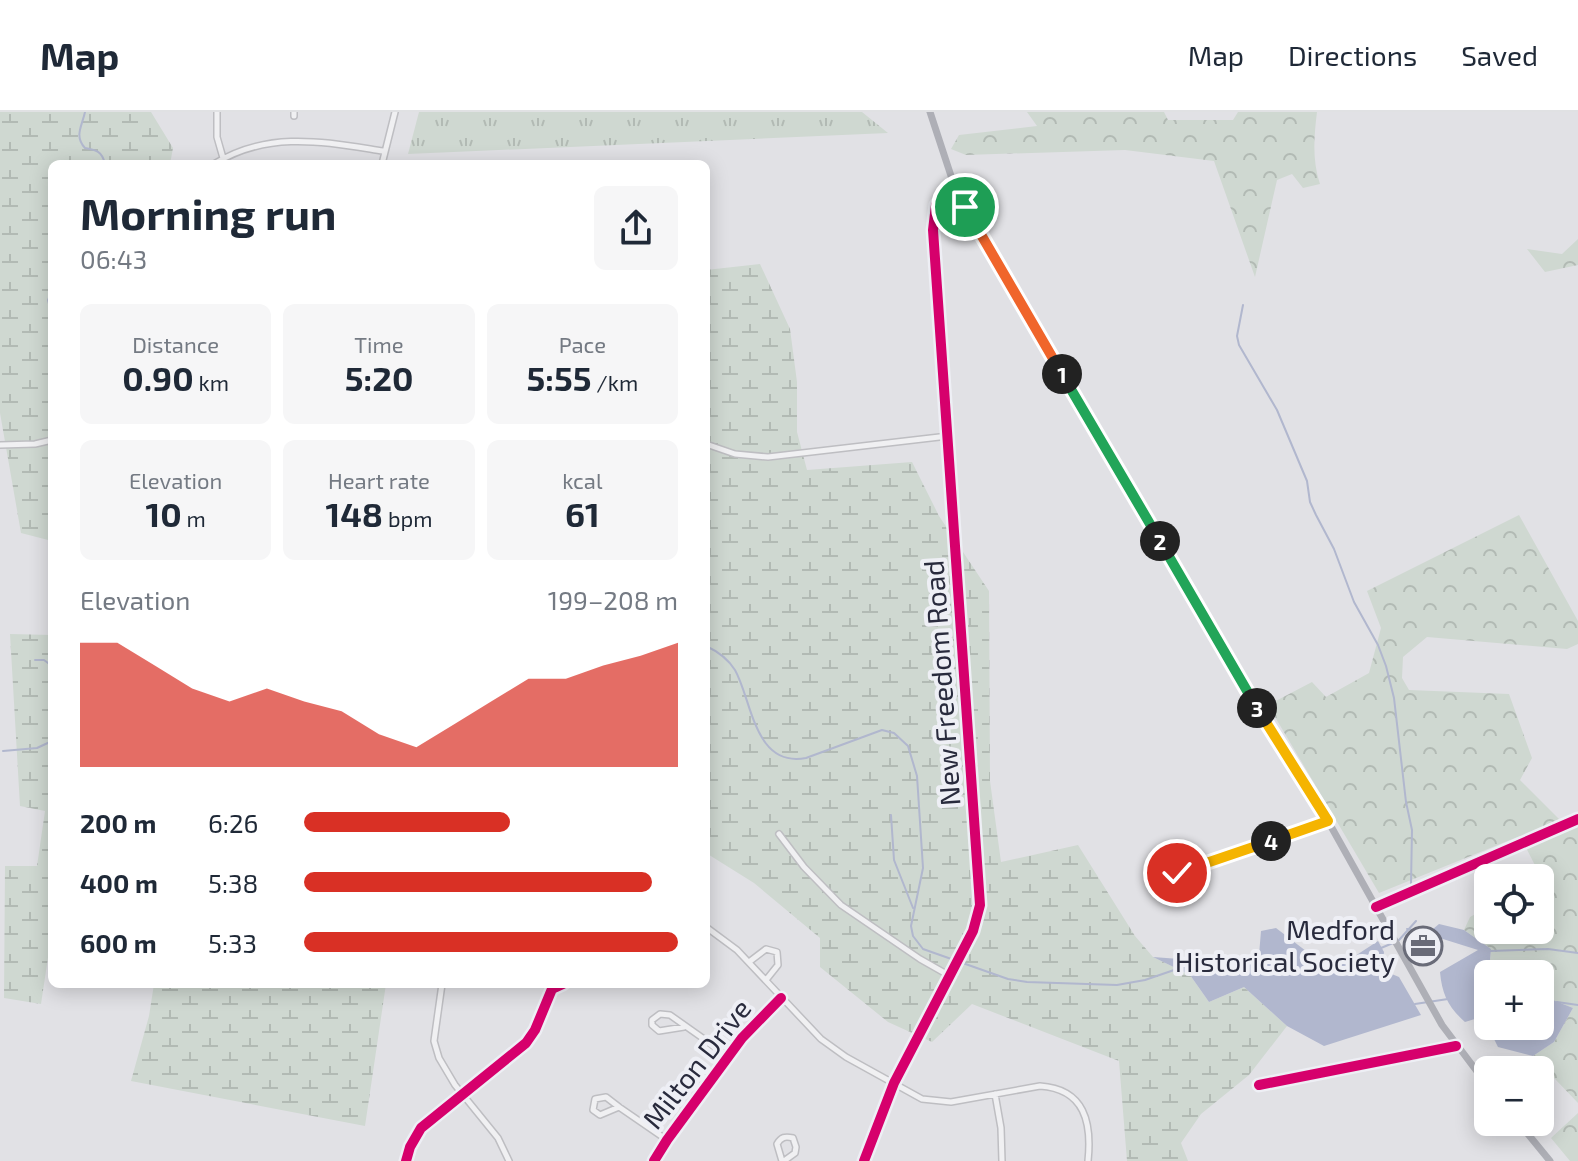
<!DOCTYPE html>
<meta charset="utf-8">
<style>
body{margin:0;font-family:"Exo 2",sans-serif;background:#f6f6f7;color:#1f2937;height:100vh;display:flex;flex-direction:column;font-size:30px;white-space:nowrap}
*{box-sizing:border-box;margin:0}
p{font-size:26px;color:#747a83}
.icon{flex:none;width:44px;height:44px;fill:none;stroke:currentColor;stroke-width:2;stroke-linecap:round;stroke-linejoin:round}
.map{position:relative;flex:1;overflow:hidden}
.panel{position:absolute;left:48px;top:48px;width:662px;height:828px;display:flex;flex-direction:column;background:#fff;border-radius:12px;box-shadow:0 4px 20px #0003}
.panel>*{flex:none}
.fabs{position:absolute;left:1474px;top:752px;display:grid;gap:16px}
.fabs a{display:grid;place-items:center;width:80px;height:80px;border-radius:12px;background:#fff;box-shadow:0 4px 20px #0003;font-size:40px}
.pin{position:absolute;display:grid;place-items:center;width:68px;height:68px;color:#fff;margin:-34px;border:4px solid #fff;border-radius:50%;box-shadow:0 2px 8px #0007}
.km{position:absolute;width:40px;height:40px;margin:-20px;border-radius:50%;background:#222;color:#fff;font-size:22px;line-height:40px;text-align:center}
.round{display:grid;place-items:center;flex:none;width:84px;height:84px;border-radius:12px;background:#f6f6f7}
.head{display:flex;align-items:center;justify-content:space-between;height:136px;padding:0 32px}
h1{font-size:44px;font-weight:700;line-height:60px}
.metrics{display:grid;grid-template-columns:repeat(3,1fr);gap:12px;height:136px;padding:8px 32px}
.metrics div{display:grid;align-content:center;border-radius:12px;background:#f6f6f7;text-align:center}
.metrics b{font-size:34px;font-weight:700}
.metrics small{font-size:22px;font-weight:400}
.metrics p{font-size:22px}
.chart{height:224px;padding:16px 32px}
.chart p{display:flex;justify-content:space-between}
.chart svg{width:100%;height:144px;margin-top:8px;fill:#d93025;opacity:.7}
ul{padding:0 32px;list-style:none;font-size:26px}
li{display:grid;grid-template-columns:128px 96px 1fr;align-items:center;height:60px}
li i{height:20px;border-radius:10px;background:#d93025}
header{display:flex;align-items:center;gap:48px;box-sizing:border-box;height:112px;padding:0 40px;background:#fff;border-bottom:2px solid #e0e1e3}
header strong{font-size:38px}
nav{display:flex;gap:44px;margin-inline-start:auto;font-size:28px}
.map>svg:first-child{display:block}
.grass{fill:url(#grass-tufts)}
.forest{fill:url(#forest-crowns)}
.wetland{fill:url(#wetland-marsh)}
.water{fill:#b1b7ce}
.lines{fill:none;stroke-linecap:round;stroke-linejoin:round}
.stream{stroke:#b1b7ce;stroke-width:2}
.street-casing{stroke:#bebec2;stroke-width:8}
.street{stroke:#f0f0f2;stroke-width:5}
.secondary{stroke:#aeafb6;stroke-width:7}
.cycleway-casing{stroke:#eeeff5;stroke-width:15}
.cycleway{stroke:#d6006c;stroke-width:10}
.split-1-casing{stroke:#fff;stroke-width:16}
.split-2-casing{stroke:#fff;stroke-width:16}
.split-3-casing{stroke:#fff;stroke-width:16}
.split-4-casing{stroke:#fff;stroke-width:16}
.split-5-casing{stroke:#fff;stroke-width:16}
.split-1{stroke:#f0652b;stroke-width:10}
.split-2{stroke:#22a559;stroke-width:10}
.split-3{stroke:#22a559;stroke-width:10}
.split-4{stroke:#f5b400;stroke-width:10}
.split-5{stroke:#f5b400;stroke-width:10}
.labels{text-anchor:middle;stroke-width:8;stroke-linejoin:round;paint-order:stroke}
.street-label{font-size:28px;fill:#292b3d;stroke:#eeeff5}
.poi-label{font-size:28px;fill:#292b3d;stroke:#eeeff5;text-anchor:end}
</style>
<header>
<strong>Map</strong>
<nav><a>Map</a><a>Directions</a><a>Saved</a></nav>
</header>
<div class="map">
<svg width="1578" height="1049" viewBox="0 0 1578 1049">
<defs>
<pattern id="grass-tufts" width="24" height="20" patternUnits="userSpaceOnUse" patternTransform="scale(2)"><rect width="24" height="20" fill="#cfd8d1"/><path d="M3 7l-1-3M5 7V3M7 7l1-3M15 17l-1-3M17 17v-4M19 17l1-3" fill="none" stroke="#b2bab4"/></pattern>
<pattern id="forest-crowns" width="20" height="18" patternUnits="userSpaceOnUse" patternTransform="scale(2)"><rect width="20" height="18" fill="#cfd8d1"/><path d="M2 6a3 3 0 1 1 6 0M12 15a3 3 0 1 1 6 0" fill="none" stroke="#b2bab4"/></pattern>
<pattern id="wetland-marsh" width="20" height="14" patternUnits="userSpaceOnUse" patternTransform="scale(2)"><rect width="20" height="14" fill="#cfd8d1"/><path d="M1 5h8M5 5V1M11 12h8M15 12V8" fill="none" stroke="#b2bab4"/></pattern>
</defs>
<rect width="100%" height="100%" fill="#e1e1e5"/>
<path class="grass" d="M419,0H862L888,21L408,42Z"/>
<path class="forest" d="M1027,0H1164L1168,8H1233L1238,0H1317C1314,25 1312,48 1320,72L1303,76L1292,62L1277,68L1255,165L1214,49L1125,38L966,43L951,37L959,23L1037,14Z
M1578,127V153L1545,160L1527,137L1562,142Z
M1519,403L1578,509V532L1567,537L1427,525L1403,545L1402,566L1409,578L1509,582L1532,646L1520,668L1564,712L1565,717L1578,712V991L1533,944L1554,930L1573,896L1540,883V862H1494L1489,859L1491,837L1464,818L1470,805L1488,795V818H1540V768L1542,767L1520,724L1379,781L1268,593L1312,570L1326,585L1369,561L1381,516L1367,479Z
M1578,1001V1049H1570L1551,1026Z"/>
<path class="wetland" d="M0,0H151L173,36L170,52H52V429L21,421L0,301Z
M760,152L790,217L797,270V320L807,358L912,350L939,404L989,479L990,669L1001,750L1078,733L1135,824L1153,845L1190,863L1209,890L1244,875L1287,914L1249,963L1201,1002L1181,1031L1188,1049H1127L1119,949L972,892L932,930L888,910L820,855V826L754,771L706,741V158Z
M10,522L52,523V819L41,892L4,886L5,754H37L45,699L20,694Z
M154,872H386L365,1014L131,969L149,904Z"/>
<path class="water" d="M1439,812L1464,818L1491,837L1489,859L1494,862H1488V903L1465,910C1448,895 1442,882 1440,860L1478,838L1427,822Z
M1276,816L1332,859L1378,829L1384,840L1382,858L1399,865L1421,903L1324,934L1287,914L1244,875L1209,890L1190,863L1153,845L1245,852L1259,843L1261,819Z
M1540,883L1573,896L1554,930L1533,944L1498,935L1488,915L1540,914Z"/>
<g class="lines">
<path class="stream" d="M85,0C82,14 74,24 85,36C96,38 102,39 105,52
M52,178L48,188L52,204
M1243,193L1237,224L1239,233L1277,298L1307,369L1310,390L1316,403L1334,437L1354,490L1378,533L1386,554L1394,586L1406,690L1412,718L1411,772
M706,534C717,539 728,547 735,558C752,588 754,656 806,646L882,618L894,621L908,634L917,664L923,756L911,814L913,824L923,837L1008,867L1027,870L1117,873L1145,868L1177,857
M35,548H44L52,554
M3,639L37,636L52,629
M891,703L894,748L913,796
M1407,817L1429,821
M1399,828L1416,809
M1381,836L1393,831
M1490,839L1548,837L1578,841
M1557,890L1578,893
M1415,892L1448,887"/>
<g class="street-casing">
<path id="street" d="M217,0V25L223,46
M294,0V4
M214,52C269,18 324,30 383,39
M382,52L395,0
M706,332L735,342L768,345L948,324
M0,333L35,332L52,328
M779,722L804,755L841,793L920,847L950,864
M1161,777L1170,764L1328,709
M1376,795L1578,707
M706,815L737,838L821,927L846,945L922,987L951,990L1040,974C1085,977 1092,1011 1088,1049
M749,850L766,837L777,840L778,853L766,868
M442,872L434,929L439,946L455,973L498,1026L509,1049
M684,915L659,919L652,913V908L660,902L670,903L728,944
M1259,973L1456,934
M995,982L1001,1016L1002,1049
M619,995L606,985L595,987L593,998L600,1003L619,995L667,1028
M406,1049L410,1035L421,1016L526,931L535,918L552,877L563,872
M654,1049L667,1028L742,926L781,886
M782,1049L777,1032C781,1025 785,1024 793,1026L796,1035L795,1041L784,1049
M864,1049L894,971L973,819L980,793L934,129L936,93L954,73"/>
</g>
<use href="#street" class="street"/>
<path class="secondary" d="M930,0L954,73L980,121L1255,594L1328,709L1442,913L1488,974
M1518,1010L1550,1049"/>
<g class="cycleway-casing">
<path id="cycleway" d="M1376,795L1578,707
M1259,973L1456,934
M406,1049L410,1035L421,1016L526,931L535,918L552,877L563,872
M654,1049L667,1028L742,926L781,886
M864,1049L894,971L973,819L980,793L933,118L936,93L954,73"/>
</g>
<use href="#cycleway" class="cycleway"/>
</g>
<g class="lines">
<g class="split-1-casing">
<path id="split-1" d="M965,95L1062,262"/>
</g>
<g class="split-2-casing">
<path id="split-2" d="M1062,262L1160,429"/>
</g>
<g class="split-3-casing">
<path id="split-3" d="M1160,429L1257,596"/>
</g>
<g class="split-4-casing">
<path id="split-4" d="M1257,596L1328,709L1271,729"/>
</g>
<g class="split-5-casing">
<path id="split-5" d="M1177,761L1271,729"/>
</g>
<use href="#split-1" class="split-1"/>
<use href="#split-2" class="split-2"/>
<use href="#split-3" class="split-3"/>
<use href="#split-4" class="split-4"/>
<use href="#split-5" class="split-5"/>
</g>
<defs>
<g id="office-ring" transform="scale(2)"><circle r="9.5" fill="#eeeff5" stroke="#696b78" stroke-width="1.5"/><path d="M-6-3h4V-5.5h4V-3h4V5H-6ZM-1-4.5V-3h2v-1.5ZM-6 0V1H6V0Z" fill="#696b78"/></g>
</defs>
<g fill-rule="evenodd">
<use href="#office-ring" x="1423" y="834"/>
</g>
<g class="labels">
<g class="street-label">
<text transform="translate(942 571) rotate(-94)" y="10">New Freedom Road</text>
<text transform="translate(697 952) rotate(-52)" y="10">Milton Drive</text>
</g>
<g class="poi-label">
<text x="1395" y="828">Medford<tspan x="1395" dy="32">Historical Society</tspan></text>
</g>
</g>
</svg>
<div class="fabs">
<a><svg class="icon" aria-label="locate" viewBox="0 0 24 24"><circle cx="12" cy="12" r="6"/><path d="M12 2v4M12 18v4M2 12h4M18 12h4"/></svg></a>
<a>+</a>
<a>−</a>
</div>
<div class="pin" style="left:965px;top:95px;background:#1e9e55"><svg class="icon" aria-label="arrive" viewBox="0 0 24 24"><path d="M6 21V4h12l-3 4 3 4H6"/></svg></div>
<div class="pin" style="left:1177px;top:761px;background:#d93025"><svg class="icon" aria-label="check" viewBox="0 0 24 24"><path d="M5 12l5 5 9-10"/></svg></div>
<b class="km" style="left:1062px;top:262px">1</b>
<b class="km" style="left:1160px;top:429px">2</b>
<b class="km" style="left:1257px;top:596px">3</b>
<b class="km" style="left:1271px;top:729px">4</b>
<section class="panel">
<div class="head"><div><h1>Morning run</h1><p>06:43</p></div><a class="round"><svg class="icon" aria-label="share" viewBox="0 0 24 24"><path d="M12 15V3M7 8l5-5 5 5M5 13v7h14v-7"/></svg></a></div>
<div class="metrics">
<div><p>Distance</p><b>0.90<small> km</small></b></div>
<div><p>Time</p><b>5:20</b></div>
<div><p>Pace</p><b>5:55<small> /km</small></b></div>
</div>
<div class="metrics">
<div><p>Elevation</p><b>10<small> m</small></b></div>
<div><p>Heart rate</p><b>148<small> bpm</small></b></div>
<div><p>kcal</p><b>61</b></div>
</div>
<div class="chart"><p><span>Elevation</span>199–208 m</p>
<svg viewBox="0 0 160 44" preserveAspectRatio="none"><path d="M0 44V6L10 6L20 13L30 20L40 24L50 20L60 24L70 27L80 34L90 38L100 31L110 24L120 17L130 17L140 13L150 10L160 6V44z"/></svg>
</div>
<ul>
<li><b>200 m</b>6:26<i style="width:55%"></i></li>
<li><b>400 m</b>5:38<i style="width:93%"></i></li>
<li><b>600 m</b>5:33<i style="width:100%"></i></li>
</ul>
</section>
</div>
